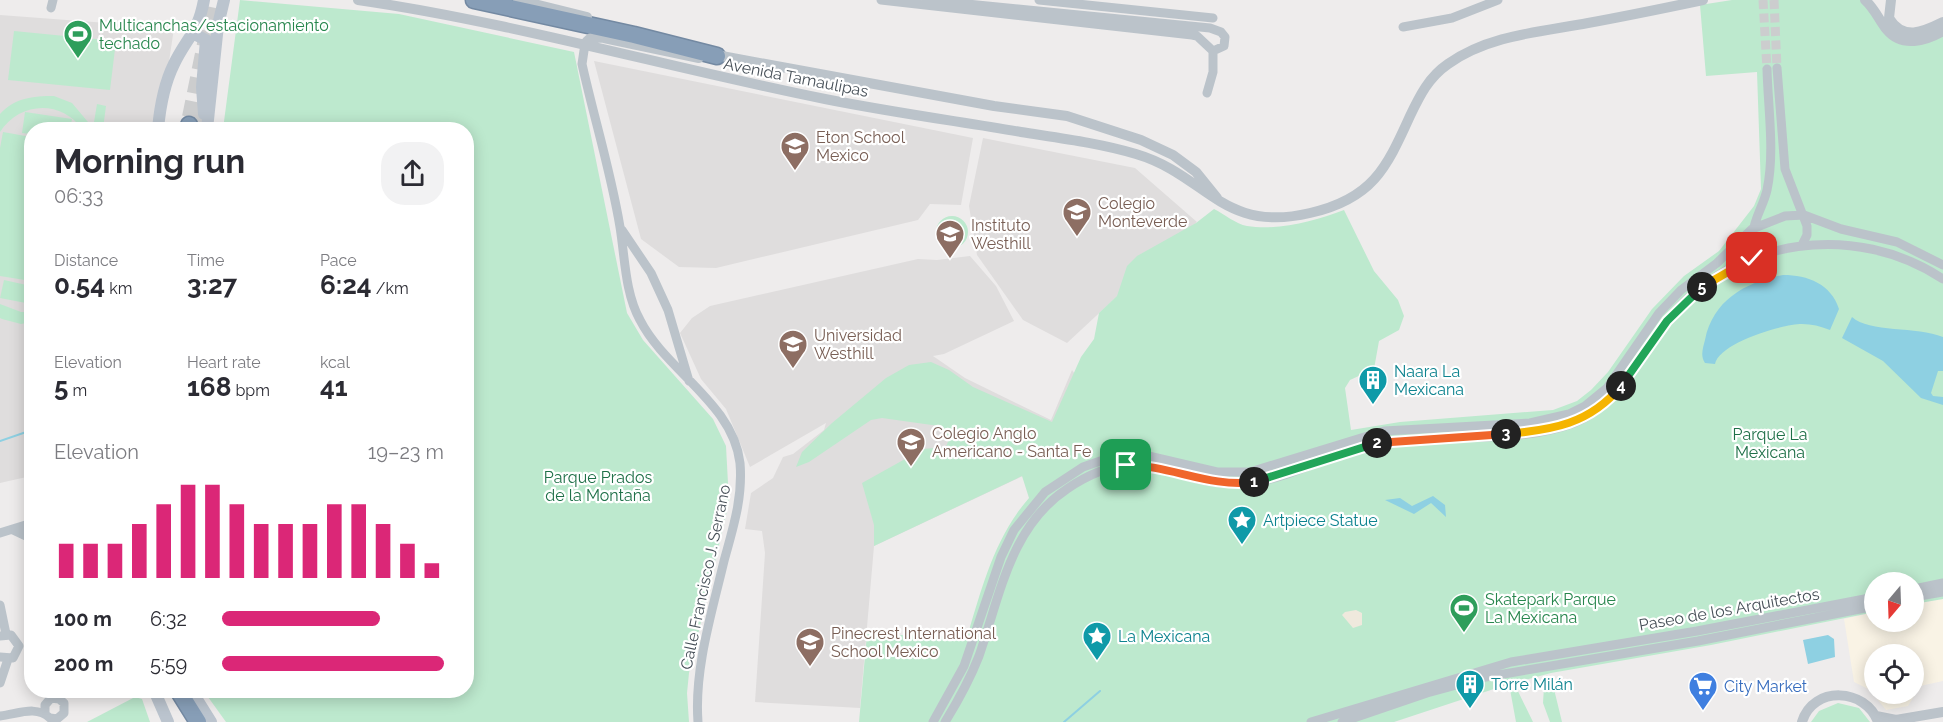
<!DOCTYPE html>
<meta charset="utf-8">
<style>
body{margin:0;font-family:Raleway,sans-serif;background:#f2f2f3;color:#2b2b33;height:100vh;display:flex;flex-direction:column;font-size:22px;white-space:nowrap}
*{box-sizing:border-box;margin:0}
p{font-size:20px;color:#7c7c81}
.icon{flex:none;width:33px;height:33px;fill:none;stroke:currentColor;stroke-width:2;stroke-linecap:round;stroke-linejoin:round}
.map{position:relative;flex:1;overflow:hidden}
.details{position:absolute;left:24px;top:122px;width:450px;height:576px;display:flex;flex-direction:column;background:#fff;border-radius:24px;box-shadow:0 3px 15px #0003}
.details>*{flex:none}
.needle{width:39px;rotate:199deg}
.tools{position:absolute;left:1864px;top:572px;display:grid;gap:12px}
.tools a{display:grid;place-items:center;width:60px;height:60px;border-radius:50%;background:#fff;box-shadow:0 3px 15px #0003;font-size:30px}
.pin{position:absolute;display:grid;place-items:center;width:51px;height:51px;color:#fff;margin:-26px;border-radius:12px;box-shadow:0 3px 9px #0006}
.km{position:absolute;width:30px;height:30px;margin:-15px;border-radius:50%;background:#222;color:#fff;font-size:16px;line-height:30px;text-align:center}
.round{display:grid;place-items:center;flex:none;width:63px;height:63px;border-radius:24px;background:#f2f2f3}
.headline{display:flex;align-items:center;justify-content:space-between;height:102px;padding:0 30px}
h1{font-size:33px;font-weight:700;line-height:45px}
.figures{display:grid;grid-template-columns:repeat(3,1fr);gap:9px;height:102px;padding:6px 30px}
.figures div{display:grid;align-content:center}
.figures b{font-size:26px;font-weight:700}
.figures small{font-size:16px;font-weight:400}
.figures p{font-size:16px}
.chart{height:168px;padding:12px 30px}
.chart p{display:flex;justify-content:space-between}
.chart svg{width:100%;height:108px;margin-top:6px;stroke:#db2777;stroke-width:6}
ul{padding:0 30px;list-style:none;font-size:20px}
li{display:grid;grid-template-columns:96px 72px 1fr;align-items:center;height:45px}
li i{height:15px;border-radius:8px;background:#db2777}
.map>svg:first-child{display:block}
.commercial{fill:#f9f3e5;fill-rule:evenodd}
.education{fill:#dfdddd}
.green{fill:#bde9ce}
.sand{fill:#efe9dd}
.water{fill:#8ed0e2}
.lines{fill:none;stroke-linecap:round;stroke-linejoin:round}
.stream{stroke:#8ed0e2;stroke-width:2}
.minor-tunnel{stroke:#cccdce;stroke-width:9;stroke-dasharray:9 4.5;stroke-linecap:butt}
.motorway-tunnel{stroke:#cccdce;stroke-width:16;stroke-dasharray:16 8;stroke-linecap:butt}
.motorway-casing{stroke:#7389a2;stroke-width:19}
.minor{stroke:#bbc3ca;stroke-width:9}
.tertiary{stroke:#bbc3ca;stroke-width:10}
.secondary{stroke:#bbc4ce;stroke-width:12}
.motorway{stroke:#879eb7;stroke-width:16}
.split-1-casing{stroke:#fff;stroke-width:12}
.split-2-casing{stroke:#fff;stroke-width:12}
.split-3-casing{stroke:#fff;stroke-width:12}
.split-4-casing{stroke:#fff;stroke-width:12}
.split-5-casing{stroke:#fff;stroke-width:12}
.split-6-casing{stroke:#fff;stroke-width:12}
.split-1{stroke:#f0652b;stroke-width:8}
.split-2{stroke:#22a559;stroke-width:8}
.split-3{stroke:#f0652b;stroke-width:8}
.split-4{stroke:#f5b400;stroke-width:8}
.split-5{stroke:#22a559;stroke-width:8}
.split-6{stroke:#f5b400;stroke-width:8}
.labels{text-anchor:middle;stroke-width:4.5;stroke-linejoin:round;paint-order:stroke}
.leisure-label{font-size:16px;fill:#27864d;stroke:#fff;text-anchor:start}
.street-label{font-size:16px;fill:#464f57;stroke:#fff}
.education-label{font-size:16px;fill:#785e54;stroke:#fff;text-anchor:start}
.culture-label{font-size:16px;fill:#0d838f;stroke:#fff;text-anchor:start}
.park-label{font-size:16px;fill:#1f7048;stroke:#fff}
.shop-label{font-size:16px;fill:#366cbe;stroke:#fff;text-anchor:start}
</style>
<div class="map">
<svg width="1943" height="722" viewBox="0 0 1943 722">
<rect width="100%" height="100%" fill="#eeecec"/>
<path class="commercial" d="M1943,599V681L1920,686L1908,706L1886,710L1870,690L1854,682L1844,619L1875,612V621H1914V604ZM1875,654H1914V693H1875Z"/>
<path class="education" d="M0,15L174,28L159,129H32L31,476L0,483Z
M594,61L973,138L961,205L930,204L918,220L716,268L679,267L641,239Z
M983,138L1135,168L1197,222L1067,343L1023,320L977,255L969,206Z
M970,256L996,286L1014,321L944,354L933,356L965,378L1051,420L1072,370L1085,388L1076,451L874,546L860,708L755,702L765,553L762,531L745,529L751,493L773,478L783,457L793,454L824,430L826,423L750,467L726,409L701,379L680,333L692,318L710,306L918,259L937,260Z"/>
<path class="green" d="M240,0L399,14L574,52L627,313L643,340L713,419L726,446L729,502L689,673L687,693L689,722H226L203,690H466V129H223Z
M1732,0H1862L1880,26L1943,34V599L1914,604V582H1875V612L1711,645L1551,673L1514,683L1533,722H1516L1509,684L1394,722H859L867,634L967,637C982,588 994,538 1029,498L1022,476L874,546V525L862,483L923,449L946,447L949,439L939,426L882,418L871,420L809,462L796,467L802,452L832,423L886,378L909,365L931,362L949,370L973,387L1052,422L1081,357L1094,339L1099,313L1117,296L1127,266L1137,256L1196,223L1214,209C1224,214 1236,224 1247,226C1278,231 1316,221 1344,210L1374,271L1398,300L1404,316L1399,330L1379,341L1374,369L1350,380L1345,388L1351,430L1400,422L1553,410L1577,401L1591,390L1608,372L1652,309L1684,276L1719,251L1754,206L1761,189L1757,72L1706,76L1700,5Z
M14,31L116,41L110,90L8,80Z
M54,96L72,103L93,128L97,104L106,106L103,129H82C61,99 19,102 0,132V114C14,98 33,96 54,96Z
M25,112L72,119L70,129H32L31,134L22,133Z
M3,132L31,137V281L0,276V148Z
M936 232a16 16 0 1 1 32 0a16 16 0 1 1-32 0Z
M4,280L31,286V304L0,298Z
M0,304L21,312H31V322L21,324L2,319L0,318Z
M1553,685L1562,722H1550L1543,703L1544,687Z
M135,697L142,699L150,722H87Z
M1838,703L1859,708L1870,722H1811L1819,711Z"/>
<path class="sand" d="M1356,610L1362,613V625L1353,628L1342,615L1345,612Z"/>
<path class="water" d="M1783,275C1808,275 1831,284 1839,309L1830,330C1820,326 1812,324 1802,324C1782,324 1719,343 1715,364L1705,363C1700,356 1703,348 1705,340C1713,300 1746,282 1783,275Z
M1852,317C1869,333 1917,326 1943,337V371H1938L1931,393L1933,396L1943,397V405L1921,398L1883,361L1842,338Z
M1433,496L1445,505L1446,517L1431,503L1414,514L1385,500L1400,498L1412,506Z
M1828,635L1834,639L1835,657L1808,664L1803,640Z"/>
<g class="lines">
<path class="stream" d="M0,441L32,430
M1064,722L1100,691"/>
<path class="minor-tunnel" d="M1763,0L1767,69
M1774,0L1777,68"/>
<path class="motorway-tunnel" d="M190,117L214,0
M200,127L206,98"/>
<g class="motorway-casing">
<path id="motorway" d="M474,0L634,35L717,56
M188,129L189,125
M178,690L198,722"/>
</g>
<path class="minor" d="M881,0L1192,35L1197,36L1213,51L1224,46L1225,37L1221,32L1210,28L927,0
M1039,0L1213,18
M51,8L53,0
M1403,27L1452,18L1498,0
M585,44L582,64C594,118 611,172 620,227C625,258 625,293 640,320C666,371 733,403 740,463C743,498 733,528 724,561C712,612 694,669 698,722
M1777,68L1785,169L1807,226V235L1802,245
M1207,93L1213,72V51
M622,230L651,273L668,310L689,381
M1763,253C1741,235 1762,213 1767,190C1775,153 1768,108 1767,69
M13,530L32,539
M0,533L32,523
M1914,589L1943,583
M1914,597L1943,592
M0,605L6,634
M0,636L11,635L19,646L13,658L0,657
M0,683L8,659
M0,716C18,714 36,705 50,718L57,719L64,713V703L59,699L51,698L45,705V712
M933,722L964,666L1001,557L1014,530L1045,492L1083,467L1106,459L1140,454L1217,472H1250L1384,431L1530,423L1569,414L1585,406L1607,388L1659,313L1681,290L1717,263L1752,229L1785,216L1804,215L1841,229L1897,242L1943,265
M945,722C958,701 970,679 979,656C1000,596 1010,527 1067,489C1145,436 1171,489 1246,483C1291,480 1332,451 1376,443C1440,432 1512,446 1574,423C1620,405 1639,355 1668,319C1736,237 1855,221 1943,279
M1311,722L1511,662L1697,631L1875,597
M1342,722L1427,693L1486,677L1698,641L1875,606"/>
<path class="tertiary" d="M358,0C516,23 669,68 825,99C890,112 956,121 1021,132C1059,138 1099,143 1136,154C1207,175 1222,234 1310,213C1372,199 1386,169 1410,116C1420,95 1429,77 1448,64C1489,35 1540,32 1588,23C1626,16 1665,8 1703,0
M518,0L587,17
M1865,0C1875,9 1879,20 1887,30C1902,48 1926,41 1943,31
M1891,0L1889,18C1903,41 1923,32 1943,22
M585,44C590,36 595,37 604,38L699,58
M711,54L994,106L1067,116L1141,140L1173,155L1196,172L1217,198
M1876,716L1896,720L1943,712
M1802,722C1813,685 1866,688 1878,722"/>
<path class="secondary" d="M194,34L206,40L202,87L204,114
M158,129C160,107 164,84 174,64C187,37 198,33 204,0
M207,129L218,25L224,0
M154,690L168,722
M191,690L211,722"/>
<use href="#motorway" class="motorway"/>
</g>
<g class="lines">
<g class="split-1-casing">
<path id="split-1" d="M1126,465C1170,465 1210,488 1254,482"/>
</g>
<g class="split-2-casing">
<path id="split-2" d="M1254,482L1377,443"/>
</g>
<g class="split-3-casing">
<path id="split-3" d="M1377,443L1506,434"/>
</g>
<g class="split-4-casing">
<path id="split-4" d="M1506,434C1552,430 1590,424 1621,386"/>
</g>
<g class="split-5-casing">
<path id="split-5" d="M1621,386L1667,321L1702,287"/>
</g>
<g class="split-6-casing">
<path id="split-6" d="M1702,287L1752,258"/>
</g>
<use href="#split-1" class="split-1"/>
<use href="#split-2" class="split-2"/>
<use href="#split-3" class="split-3"/>
<use href="#split-4" class="split-4"/>
<use href="#split-5" class="split-5"/>
<use href="#split-6" class="split-6"/>
</g>
<defs>
<g id="stadium-pin" transform="scale(1.5)"><path d="M0 17L-7.5 6A9.5 9.5 0 1 1 7.5 6Z" fill="#2e9e5b" stroke="#fff"/><path d="M0-5a6.5 5 0 1 0 0 10a6.5 5 0 1 0 0-10ZM-3.5-1.8h7v3.6h-7Z" fill="#fff"/></g>
<g id="school-pin" transform="scale(1.5)"><path d="M0 17L-7.5 6A9.5 9.5 0 1 1 7.5 6Z" fill="#8d6e63" stroke="#fff"/><path d="M0-5L7-2L0 1L-7-2ZM-4 1L0 2.5L4 1V4Q0 6-4 4Z" fill="#fff"/></g>
<g id="university-pin" transform="scale(1.5)"><path d="M0 17L-7.5 6A9.5 9.5 0 1 1 7.5 6Z" fill="#8d6e63" stroke="#fff"/><path d="M0-5L7-2L0 1L-7-2ZM-4 1L0 2.5L4 1V4Q0 6-4 4Z" fill="#fff"/></g>
<g id="building-pin" transform="scale(1.5)"><path d="M0 17L-7.5 6A9.5 9.5 0 1 1 7.5 6Z" fill="#0f9aa8" stroke="#fff"/><path d="M-4-6H4V6H1V3H-1V6H-4ZM-2.5-4.3h1.7v1.8h-1.7ZM.8-4.3h1.7v1.8H.8ZM-2.5-1h1.7V.8h-1.7ZM.8-1h1.7V.8H.8Z" fill="#fff"/></g>
<g id="sight-pin" transform="scale(1.5)"><path d="M0 17L-7.5 6A9.5 9.5 0 1 1 7.5 6Z" fill="#0f9aa8" stroke="#fff"/><path d="M0-6L1.8-2.2L6-1.7L2.9 1.2L3.7 5.4L0 3.3L-3.7 5.4L-2.9 1.2L-6-1.7L-1.8-2.2Z" fill="#fff"/></g>
<g id="supermarket-pin" transform="scale(1.5)"><path d="M0 17L-7.5 6A9.5 9.5 0 1 1 7.5 6Z" fill="#3f7fe0" stroke="#fff"/><path d="M-6-5.5h2.5l.6 2H6L4.5 2H-2.5L-4.4-4H-6ZM-1.5 3.2a1.3 1.3 0 1 0 .1 0ZM3 3.2a1.3 1.3 0 1 0 .1 0Z" fill="#fff"/></g>
</defs>
<g fill-rule="evenodd">
<use href="#stadium-pin" x="78" y="34"/>
<use href="#school-pin" x="795" y="146"/>
<use href="#school-pin" x="1077" y="212"/>
<use href="#university-pin" x="950" y="234"/>
<use href="#university-pin" x="793" y="344"/>
<use href="#building-pin" x="1373" y="380"/>
<use href="#school-pin" x="911" y="442"/>
<use href="#sight-pin" x="1242" y="520"/>
<use href="#stadium-pin" x="1464" y="608"/>
<use href="#sight-pin" x="1097" y="636"/>
<use href="#school-pin" x="810" y="642"/>
<use href="#building-pin" x="1470" y="684"/>
<use href="#supermarket-pin" x="1703" y="686"/>
</g>
<g class="labels">
<g class="leisure-label">
<text x="99" y="31">Multicanchas/estacionamiento<tspan x="99" dy="18">techado</tspan></text>
<text x="1485" y="605">Skatepark Parque<tspan x="1485" dy="18">La Mexicana</tspan></text>
</g>
<g class="street-label">
<text transform="translate(796 77) rotate(11)" y="6">Avenida Tamaulipas</text>
<text transform="translate(705 577) rotate(-78)" y="6">Calle Francisco J. Serrano</text>
<text transform="translate(1729 609) rotate(-10)" y="6">Paseo de los Arquitectos</text>
</g>
<g class="education-label">
<text x="816" y="143">Eton School<tspan x="816" dy="18">Mexico</tspan></text>
<text x="1098" y="209">Colegio<tspan x="1098" dy="18">Monteverde</tspan></text>
<text x="971" y="231">Instituto<tspan x="971" dy="18">Westhill</tspan></text>
<text x="814" y="341">Universidad<tspan x="814" dy="18">Westhill</tspan></text>
<text x="932" y="439">Colegio Anglo<tspan x="932" dy="18">Americano - Santa Fe</tspan></text>
<text x="831" y="639">Pinecrest International<tspan x="831" dy="18">School Mexico</tspan></text>
</g>
<g class="culture-label">
<text x="1394" y="377">Naara La<tspan x="1394" dy="18">Mexicana</tspan></text>
<text x="1263" y="526">Artpiece Statue</text>
<text x="1118" y="642">La Mexicana</text>
<text x="1491" y="690">Torre Milán</text>
</g>
<g class="park-label">
<text x="1770" y="440">Parque La<tspan x="1770" dy="18">Mexicana</tspan></text>
<text x="598" y="483">Parque Prados<tspan x="598" dy="18">de la Montaña</tspan></text>
</g>
<g class="shop-label">
<text x="1724" y="692">City Market</text>
</g>
</g>
</svg>
<div class="tools">
<a><svg class="needle" viewBox="-14 -14 28 28"><path d="M0-13l5 13h-10z" fill="#e53935"/><path d="M0 13l5-13h-10z" fill="#7c7c81"/></svg></a>
<a><svg class="icon" aria-label="locate" viewBox="0 0 24 24"><circle cx="12" cy="12" r="6"/><path d="M12 2v4M12 18v4M2 12h4M18 12h4"/></svg></a>
</div>
<div class="pin" style="left:1126px;top:465px;background:#1e9e55"><svg class="icon" aria-label="arrive" viewBox="0 0 24 24"><path d="M6 21V4h12l-3 4 3 4H6"/></svg></div>
<div class="pin" style="left:1752px;top:258px;background:#d93025"><svg class="icon" aria-label="check" viewBox="0 0 24 24"><path d="M5 12l5 5 9-10"/></svg></div>
<b class="km" style="left:1254px;top:482px">1</b>
<b class="km" style="left:1377px;top:443px">2</b>
<b class="km" style="left:1506px;top:434px">3</b>
<b class="km" style="left:1621px;top:386px">4</b>
<b class="km" style="left:1702px;top:287px">5</b>
<section class="details">
<div class="headline"><div><h1>Morning run</h1><p>06:33</p></div><a class="round"><svg class="icon" aria-label="share" viewBox="0 0 24 24"><path d="M12 15V3M7 8l5-5 5 5M5 13v7h14v-7"/></svg></a></div>
<div class="figures">
<div><p>Distance</p><b>0.54<small> km</small></b></div>
<div><p>Time</p><b>3:27</b></div>
<div><p>Pace</p><b>6:24<small> /km</small></b></div>
</div>
<div class="figures">
<div><p>Elevation</p><b>5<small> m</small></b></div>
<div><p>Heart rate</p><b>168<small> bpm</small></b></div>
<div><p>kcal</p><b>41</b></div>
</div>
<div class="chart"><p><span>Elevation</span>19–23 m</p>
<svg viewBox="0 0 160 44" preserveAspectRatio="none"><path d="M5 44V30M15 44V30M25 44V30M35 44V22M45 44V14M55 44V6M65 44V6M75 44V14M85 44V22M95 44V22M105 44V22M115 44V14M125 44V14M135 44V22M145 44V30M155 44V38"/></svg>
</div>
<ul>
<li><b>100 m</b>6:32<i style="width:71%"></i></li>
<li><b>200 m</b>5:59<i style="width:100%"></i></li>
</ul>
</section>
</div>
